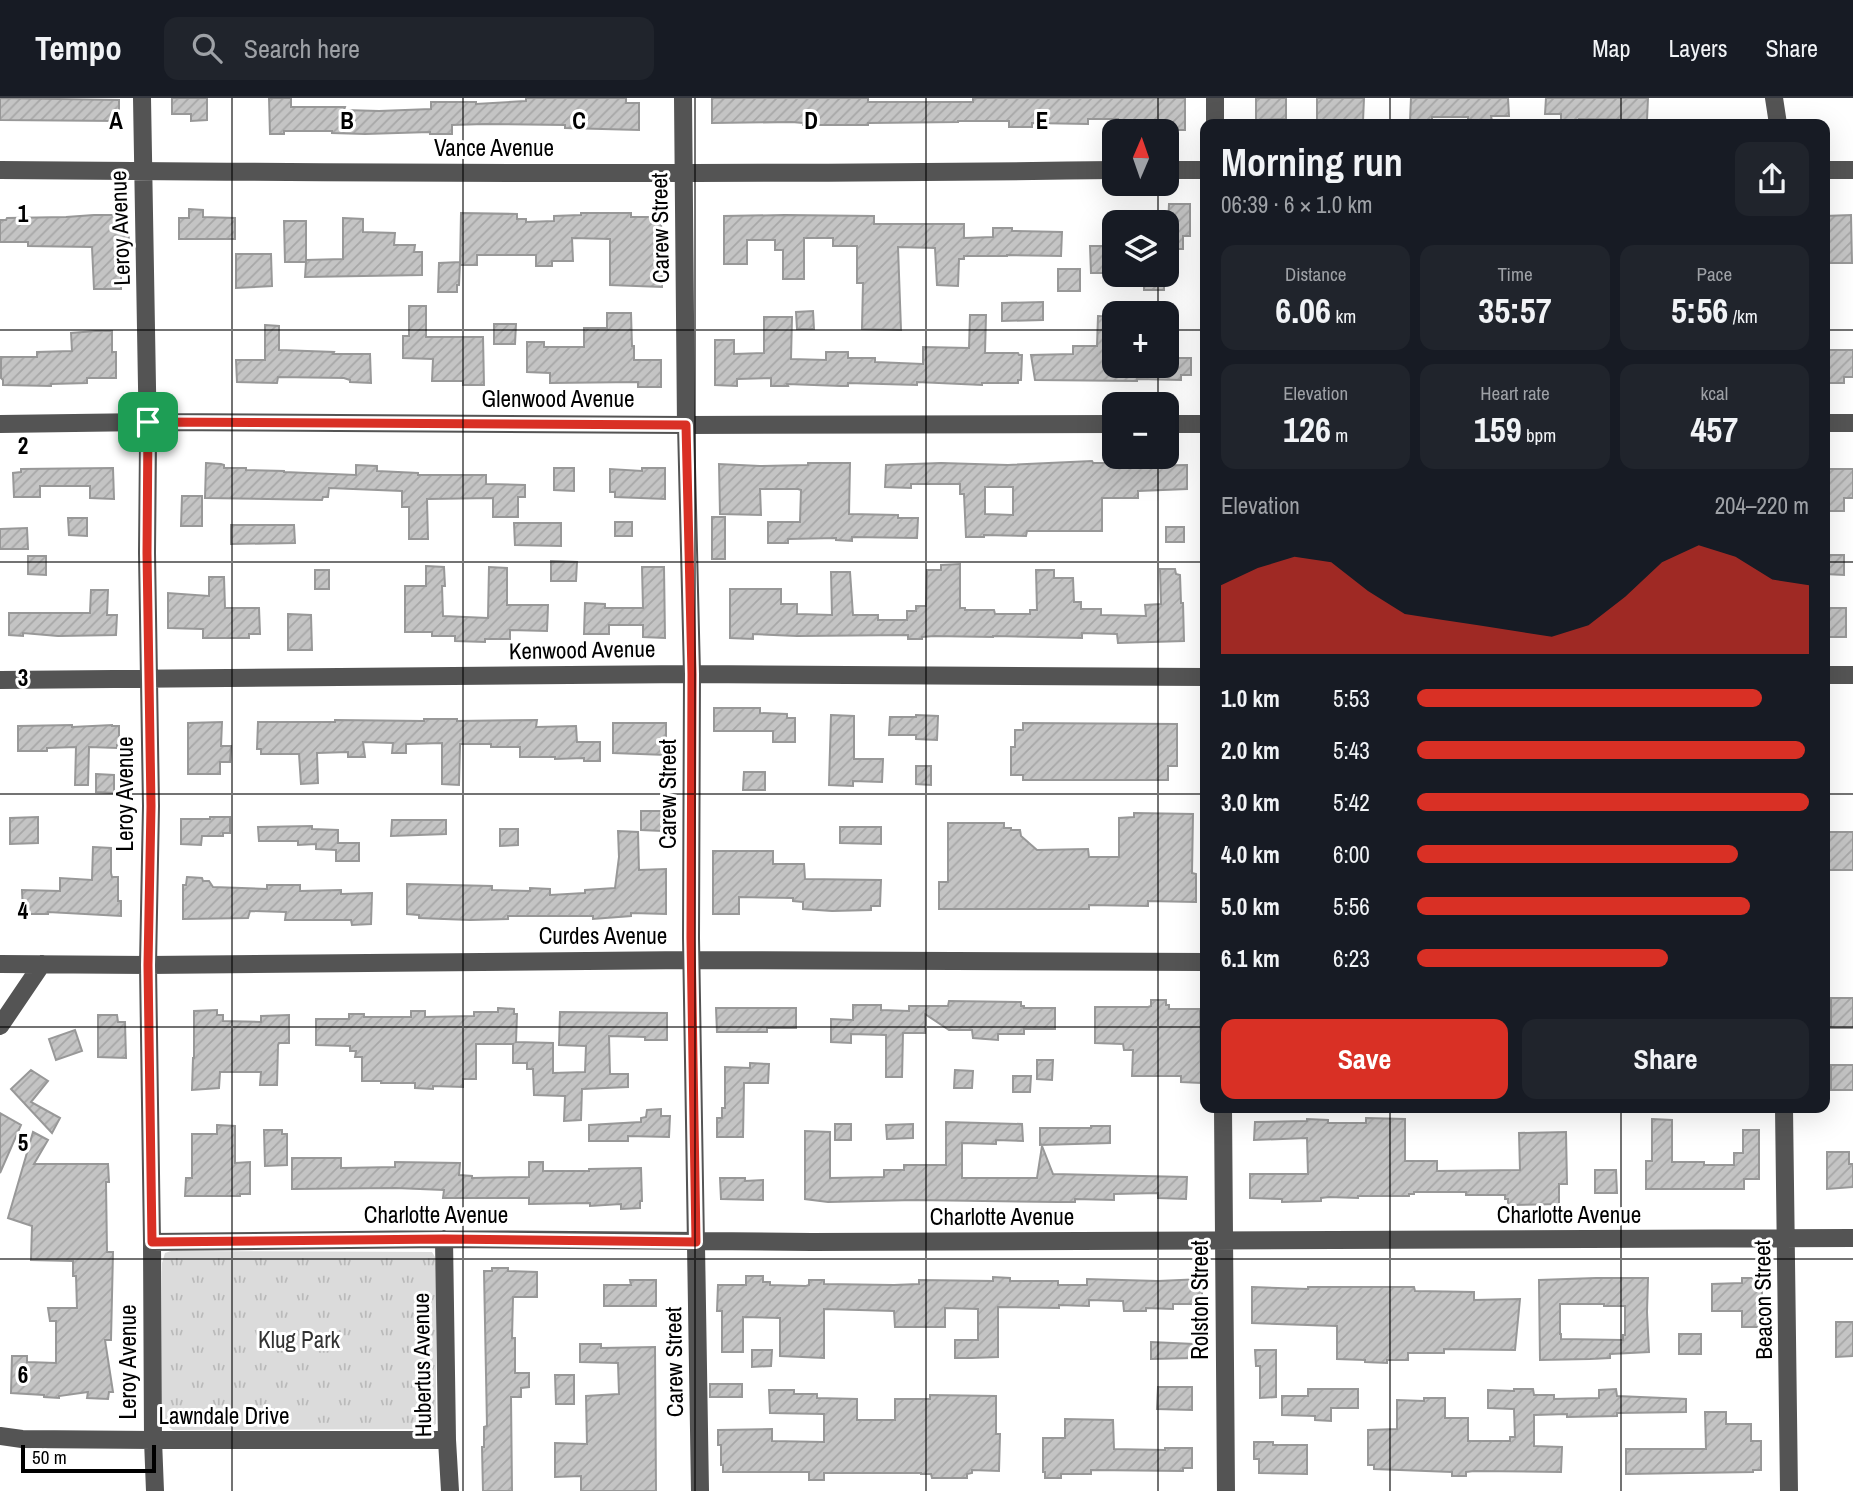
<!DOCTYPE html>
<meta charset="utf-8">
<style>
body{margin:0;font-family:"Archivo Narrow",sans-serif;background:#20242c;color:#f1f3f6;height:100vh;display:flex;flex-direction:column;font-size:26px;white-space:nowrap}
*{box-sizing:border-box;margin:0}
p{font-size:23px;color:#9ea1a6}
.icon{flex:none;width:38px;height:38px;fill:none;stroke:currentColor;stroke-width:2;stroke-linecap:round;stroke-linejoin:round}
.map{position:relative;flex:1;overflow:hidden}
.details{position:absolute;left:1200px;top:21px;width:630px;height:994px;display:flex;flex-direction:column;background:#171b24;border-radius:14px;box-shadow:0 7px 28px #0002}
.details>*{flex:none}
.needle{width:46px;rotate:2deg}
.controls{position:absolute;left:1102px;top:21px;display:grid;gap:14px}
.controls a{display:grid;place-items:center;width:77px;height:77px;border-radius:14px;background:#171b24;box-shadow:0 7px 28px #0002;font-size:35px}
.scale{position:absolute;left:21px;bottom:18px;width:135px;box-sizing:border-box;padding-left:7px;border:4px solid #000;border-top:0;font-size:19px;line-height:24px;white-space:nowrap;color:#000;-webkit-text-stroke:5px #fff;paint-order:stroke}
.pin{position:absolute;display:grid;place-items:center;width:60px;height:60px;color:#fff;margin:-30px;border-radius:14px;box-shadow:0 4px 10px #0006}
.round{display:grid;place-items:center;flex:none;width:74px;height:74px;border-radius:14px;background:#20242c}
.overview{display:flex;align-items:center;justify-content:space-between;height:119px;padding:0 21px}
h1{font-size:38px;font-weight:700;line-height:52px}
.figures{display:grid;grid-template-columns:repeat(3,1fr);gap:10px;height:119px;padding:7px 21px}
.figures div{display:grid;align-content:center;border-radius:14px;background:#20242c;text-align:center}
.figures b{font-size:35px;font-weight:700}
.figures small{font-size:19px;font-weight:400}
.figures p{font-size:19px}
.chart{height:196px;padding:14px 21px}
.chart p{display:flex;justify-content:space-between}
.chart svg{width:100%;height:126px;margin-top:7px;fill:#d93025;opacity:.7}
.action{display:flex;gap:14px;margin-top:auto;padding:14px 21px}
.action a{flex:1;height:80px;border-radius:14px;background:#d93025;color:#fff;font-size:28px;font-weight:700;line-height:80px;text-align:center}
.action a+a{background:#20242c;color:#f1f3f6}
ul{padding:0 21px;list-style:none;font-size:23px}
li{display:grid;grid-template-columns:112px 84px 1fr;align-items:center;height:52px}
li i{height:18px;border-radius:9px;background:#d93025}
header{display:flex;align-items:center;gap:42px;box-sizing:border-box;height:98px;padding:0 35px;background:#171b24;border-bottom:2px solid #363941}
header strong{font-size:33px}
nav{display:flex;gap:38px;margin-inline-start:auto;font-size:24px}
.search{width:490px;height:63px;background:#20242c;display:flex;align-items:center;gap:18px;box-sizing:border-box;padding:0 24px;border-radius:14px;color:#9ea1a6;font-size:26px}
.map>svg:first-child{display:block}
.park{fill:url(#park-tufts)}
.building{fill:url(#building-hatch);stroke:#989898;stroke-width:2;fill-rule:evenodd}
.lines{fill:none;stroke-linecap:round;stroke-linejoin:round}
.minor{stroke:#545454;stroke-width:18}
.route-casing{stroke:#fff;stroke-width:14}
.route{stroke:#d93025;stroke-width:9}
.grid{fill:none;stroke:#000;stroke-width:2;stroke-opacity:0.55}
.labels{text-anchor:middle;stroke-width:6;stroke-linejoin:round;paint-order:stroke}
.street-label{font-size:23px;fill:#000;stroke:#fff}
.park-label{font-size:23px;fill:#323232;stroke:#fff}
.grid-label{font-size:23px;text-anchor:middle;font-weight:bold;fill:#000;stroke:#fff;stroke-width:6;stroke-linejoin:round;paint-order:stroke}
</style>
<header>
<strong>Tempo</strong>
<div class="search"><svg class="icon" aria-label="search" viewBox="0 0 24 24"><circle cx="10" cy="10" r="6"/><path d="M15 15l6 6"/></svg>Search here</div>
<nav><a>Map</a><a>Layers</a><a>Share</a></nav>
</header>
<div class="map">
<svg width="1853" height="1393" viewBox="0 0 1853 1393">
<defs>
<pattern id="park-tufts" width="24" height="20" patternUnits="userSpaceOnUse" patternTransform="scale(1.75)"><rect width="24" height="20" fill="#dbdbdb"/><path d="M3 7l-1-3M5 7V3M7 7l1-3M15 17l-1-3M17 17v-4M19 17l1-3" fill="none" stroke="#bababa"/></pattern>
<pattern id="building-hatch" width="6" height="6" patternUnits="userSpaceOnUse" patternTransform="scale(1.75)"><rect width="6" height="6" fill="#c4c4c4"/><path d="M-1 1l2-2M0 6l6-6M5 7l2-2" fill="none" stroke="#a7a7a7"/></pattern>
</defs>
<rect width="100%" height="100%" fill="#fff"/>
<path class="park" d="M171,1153L432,1154L435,1159L436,1167V1326L426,1331L173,1332L163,1325L162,1318V1165L165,1155Z"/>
<path class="building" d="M0,0L119,2V23L0,22Z
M172,0H207V22L191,23V16H172Z
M269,0H291V9H345L344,12L379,13L431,11V4H476V6L526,3V0H626V5H639V32L565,30V27L485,26L452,27V36H430V34L365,36L332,35V33H284V36H270Z
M712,0H868V4H973V0H1185V32H1161L1160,24L1118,25V21H1088V26L1032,25V29H1009V23H958V24L868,25V27H803V25L792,24L712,25Z
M1256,0H1286V21L1256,22Z
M1317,0H1364L1363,23L1317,22Z
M1411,0H1508L1509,18H1491L1492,23H1468V19H1432V24H1410Z
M1546,0H1648L1647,22L1579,21V22H1561V16H1545Z
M1169,106H1190V138H1183V151H1167Z
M189,111L203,112V119L235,120V141H179V120H189Z
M461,115L517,116V121H526V124L554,123V118L581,117V115H631V119H661L662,189L610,187V141L572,140L573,163H552V168H536V157H477V167H460Z
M94,117H121V123H126V135H129L128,157H125L124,172H121V191H94L92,149L28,148V144H0V122H6L7,120L66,119Z
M785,117L874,118V126H964V140L993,139V130H1012V133L1062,134L1061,158L1007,157V158H964V161H959L958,188L937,187L935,150L898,149L901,232L862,231L863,185H857V148H833V140H804V181H783V152H775V142H747V166H724V118Z
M1851,117L1852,165H1825V118Z
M343,120L363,121V134L395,135L394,147H415L414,154H422V177L305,179L306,164H285L284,123H306V162L343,161Z
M1090,148H1110V175H1091Z
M236,156H271L272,188L236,190Z
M460,164L459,187H457V194H438L439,165Z
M1058,171H1080V193H1058Z
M1144,177H1164V192H1144Z
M1043,204V222L1002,223V205Z
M409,208H426V239H483L484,287H463V283H432L433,261L403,260V238H409Z
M813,213L814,231H797L796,214Z
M607,215H631L632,248H634V262H661V289H638V284L550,285V275L527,274V244H544V249H584V230H607Z
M970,217H986L985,255H1018L1019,257H1022L1021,282H1018V285H982V287L917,284V287L848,285V288H841L787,286L788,288H771V280L737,281V288L715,287V242H734V256L764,255V219H792L791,261L826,262V254H848V260H875V264L923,266V249L969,250Z
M1098,218L1113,219L1115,268H1167V260H1191V277H1181V282L1137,281V283L1035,282L1031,257L1073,256V248H1097Z
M494,226H516L515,246H494Z
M265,227L279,228V252L334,254L333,256H370L371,285L350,284V282L344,280L278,279L277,285L237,284L236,262H265Z
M95,233H112V254H116V280H87V285L51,286V288L3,287V282L1,280V259H37V254L72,253L71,235Z
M1825,252H1853V279H1844V285H1825Z
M1092,363L1093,365H1125V368L1187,367V391L1138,393V400H1102V433H1027L1026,438L984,437V439H966L964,396H960V386H911V390L885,389L886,367L941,365L1008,367ZM985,389H1013V417L985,416Z
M206,365L221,366L224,367V370H246V372L284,373V374L356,377V367L377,368V373L418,375V377H486V386L525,387V399H518V419H493V400L427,401L428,441H409V409H402V393L329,390L328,399H323L322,402L205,400Z
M808,365H850L849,416L898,417V420H918L917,440L852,439V443L836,442V440L788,441V445H768V424H800L801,392L798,391H760L761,417L720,416L719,366L760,368L808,367Z
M113,370L114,401L90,400V388H40V399H14L13,375L21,374V371Z
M554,370H574V393L554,392Z
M642,370H665V401L615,399V394H610V371L642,373Z
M1825,371H1853V400H1844V413H1825Z
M182,398H202V428H181Z
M712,419H725V461H712Z
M68,420H87V438L69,437Z
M615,424H632V438H615Z
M514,425H561V448L515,447Z
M231,427H294L295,445L231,446Z
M1166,429H1184V444H1166Z
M27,430L28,451H0V431Z
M1825,457H1844V477L1825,476Z
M28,458H46V477L28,476Z
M551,463L577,464L576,483H551Z
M960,466V510H965V512H994L995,516H1030V512H1037L1036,472H1054V480H1073L1074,504H1081V511H1101V517L1146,518L1145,507L1161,506L1160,471H1175L1176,476L1180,477L1181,505H1183L1184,543L1118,545L1117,536L1082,535V540L993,538V539L934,538L922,539V541H908V537L797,538L753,536V541L730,540V491H781V506H797V516L832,517L831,474H850L853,517H878V522H907V513H916V508H926L927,472H941V467Z
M426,468L444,469L445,488H442L443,518L488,520L489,469L507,470V507H548L547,533L510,532V541H485V544L455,543V538H432V534H405V488H426Z
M642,469H664L665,540L643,539V527H609V536H584L585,505L605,506V510H643Z
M315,472H329V491H315Z
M209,479H224L225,510H259L260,536H249V540H203V531L168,530V495L209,498Z
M91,492H108L107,517H117L116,537L58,538L23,535V538L9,537V515H90Z
M1825,510H1846V539H1825Z
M288,516L311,517L312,552H288Z
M714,610H760V615L787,616V620H795V644H773V633H714Z
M831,617L854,618V661H883L882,684L853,683V688L829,687Z
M916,617L938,618L937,642L916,641V637H889L890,619H916Z
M424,621H457V623L537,622L536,629L576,628L577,644H600V663H584V660L555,661V659H520V649H491V646H460L459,687L442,686V645L406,646V655H392L393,645L363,644L365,659H348V654L317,655L318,685L301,686L299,656H261V651H257L258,624H335V622L424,623Z
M222,624L221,648H231L230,664H220V676H188V625Z
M613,625H666V657L613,655Z
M1023,625L1177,626V668H1168V682H1023V677H1011V649H1015V632H1023Z
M72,627V629L112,627V628H119V647H117V650L89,649L88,687H75L76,649L47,650V653H18V628Z
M916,668H931V687L916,686Z
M744,674H765V692H743Z
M96,676L114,677V695L96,694Z
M641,713H662V733L641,732Z
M1134,715L1193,716L1192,775L1196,776V804L1148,803V808L1089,807V811H939V784H948V725H1004V730H1011V732H1020L1021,738L1037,752L1088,751L1089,759H1119V720L1134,719Z
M38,719V745L10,746V720Z
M210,719H230V735H223V738H202L201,747L181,746V721H210Z
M392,722H446V736L391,738Z
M312,728V731L338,732V745H359V763H336V752L316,751V746L298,747V743H259L258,729Z
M840,729H881V746L840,745Z
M500,731H518V747L500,748Z
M618,733L638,734L639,772L666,771V816L631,815V818L593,821V818H508V821L470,822L419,820V817L407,816V786L492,788V792L530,793V790L550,791V797L585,795V792L615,790L619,759Z
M1825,734H1853V772H1825Z
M93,749L111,750V775L112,779H118V803H121V818L48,814V816H23L22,792L60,793V780L92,782Z
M713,753H773V766H804L805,781L881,782L880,808H871V812L832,813L803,811V804L793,803V800L739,799V816H713Z
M187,779L202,780L203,783H209L213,789L267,791V787H300V793L341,792V796L372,795L371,826L352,827L351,822H285L286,814L250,813L248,820L183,821V787H186Z
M1831,900H1853V930H1831Z
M1151,902H1166V907H1169V911H1200L1201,985L1181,984V978H1132L1133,952H1124L1123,946L1095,945V909H1148L1151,908Z
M949,903L1021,904V908H1024V910H1055V931H1024V936H998V942L973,940L972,932H949L925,916V935H903L902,979H886V937L851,936V945L831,944V921L853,922V907H881V912L909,913V908H948Z
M498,910L514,911V916H517L516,944L553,945V975L585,974L586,948L559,947L560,914L667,915V942H645V939L609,938L610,976H628V989L582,991L581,1022L564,1023L565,998L534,997L533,971H527V965H513V946H476V981H463V989L433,988V991L415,990V985H381V983H362V959H355L356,953H350V948L316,947V921H349V916H364V919H411V913H425V919L474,918V914H498Z
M716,910H796V930H767V934H717Z
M217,912V917H223V923L261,924V918L289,917V945H279L278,947L277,987H260L261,974H220L219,990L192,992L193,960H194V913Z
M98,917H117L118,924H125L126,960L98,959Z
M75,932L82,953L56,962L49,941Z
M1037,962H1053L1052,982L1037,981Z
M750,965L769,966L768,985H744L743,1039H717V1020H722V1010H725V969L750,970Z
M1831,967H1853V992H1831Z
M31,972L48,983L31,1004L60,1020L52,1035L11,991Z
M955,972L973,973L972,990H954Z
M1013,978H1031L1030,994H1013Z
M661,1011V1018H670L669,1039L628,1038V1043H589V1027L641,1024V1020L646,1019L647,1012Z
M0,1015L21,1027L0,1075Z
M1366,1020L1405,1021V1063H1437V1073L1520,1072L1519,1035L1566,1034L1567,1086H1559V1106L1508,1107V1101H1505V1097H1466V1094H1414V1096H1409V1098H1358V1100L1329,1099L1321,1100V1103L1282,1104V1101L1250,1100V1076H1308L1307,1040L1254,1042L1255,1024L1307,1023V1021L1328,1022V1025H1366Z
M1652,1021L1672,1022V1064H1704V1067H1734V1055H1743V1032H1759V1081H1744V1091H1646V1063H1652Z
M946,1024L1022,1026L1023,1043L996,1042V1046L962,1045V1080H1037L1042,1048L1053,1076L1187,1079L1186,1101L1158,1100V1095L1114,1096V1102L1075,1101V1104H1058L915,1102L828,1104L805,1101V1033L830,1034V1080L884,1079V1072H904V1067H946Z
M835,1026H851V1042H835Z
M913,1026V1040L887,1041L886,1027Z
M217,1027L235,1028V1065L250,1064V1096H240V1098H185L186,1080H192V1036H217Z
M1091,1028H1110V1045L1040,1047V1030H1091Z
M264,1032H282V1036H287V1067L265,1068Z
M33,1034L48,1042L34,1066H108L109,1084H106L107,1154H113L111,1242H105L113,1294H109L108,1301L87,1300L88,1294L59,1298V1300L44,1299V1297L11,1295L12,1258H27V1264L56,1265V1223H50L48,1210H77L76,1178H73V1163L31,1162L32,1128L8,1120Z
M1827,1054H1849V1066H1853V1089L1827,1091Z
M292,1060H341V1070L395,1069V1064L460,1065L459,1077L472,1078V1080L529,1079V1064H543V1073H589V1071L641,1070L642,1103H640V1110L621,1111V1106L590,1108V1105L529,1106V1100H443L444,1092L396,1090L292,1091Z
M1595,1072H1616L1617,1095H1595Z
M720,1080H745V1083L763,1082V1102L721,1101Z
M492,1170H508V1173L537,1174V1199H513L512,1240H515V1275H529V1289L521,1290V1299H511L512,1393H483L482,1349H484V1329L487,1328L484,1173H492Z
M746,1178H763V1184H770V1187L806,1188L809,1187V1182H824V1186L894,1187L919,1186V1182L993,1183V1179L1010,1180V1183H1058V1187H1087V1181L1158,1183L1202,1181V1206H1173V1211L1146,1210V1213H1124L1123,1203L1089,1202V1208L1059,1207V1210L998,1209V1259L972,1260H955V1242H978V1211L945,1210V1229H895L894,1213L824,1211V1260L780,1258V1220L743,1219V1254H722V1213H717L718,1187H746Z
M1596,1180H1648L1647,1214L1649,1254L1610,1256V1260L1590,1261L1540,1262L1539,1182ZM1560,1206H1604V1208H1625V1237H1623V1242L1561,1241V1236H1560Z
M1742,1180H1762V1229H1742V1213H1712V1186L1742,1185Z
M630,1182H656V1208H604V1187H631Z
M1252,1189L1308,1191V1189H1414L1415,1193L1474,1194V1202L1520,1201L1515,1252L1444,1251V1255H1408V1262H1387V1265L1365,1264V1262L1337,1261V1228L1252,1225Z
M1836,1224H1853V1258L1836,1259Z
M1679,1236H1701V1256H1679Z
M1151,1244L1194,1246V1260L1151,1261Z
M580,1246H601V1250L655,1249L656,1393H581V1378L555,1379V1345L587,1346L586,1298L619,1296L618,1265L580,1264Z
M752,1252H772L771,1268L752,1269Z
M1255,1252H1276V1299L1260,1300V1268H1256Z
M555,1277H574V1306H556Z
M710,1286H742V1299H710Z
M1158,1289H1192V1312L1157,1311Z
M1308,1291H1358V1310H1331V1323L1315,1322V1318L1282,1317V1298H1308Z
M1514,1291H1533L1534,1297H1554V1301L1599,1300V1292L1616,1291L1617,1298L1686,1301V1314L1617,1315V1318L1567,1319V1316L1534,1317V1348L1562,1349L1561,1374L1474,1373L1466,1374V1378H1452V1374L1374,1371V1367H1368V1332L1397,1331V1302L1424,1303V1300H1445V1320H1468V1343H1510V1339H1515L1514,1311L1488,1310V1292L1514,1293Z
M769,1292H794V1296H817V1300L857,1301V1322H895V1301H930V1297L996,1298V1336H1000L999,1373L972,1372V1375L967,1376V1380H932L931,1376H921V1375H824V1382H809V1374H723V1367H721V1347H718V1332L772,1331V1343L824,1344V1316L770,1315Z
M1705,1314H1726V1326H1751V1343H1761V1372H1753V1374L1626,1376V1351H1706Z
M1065,1321L1113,1322L1114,1351L1165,1352V1350H1192V1370H1183V1373L1091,1372V1376H1061V1380H1045V1374H1043V1340H1065Z
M1254,1344H1273V1347H1307V1376L1259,1375V1361H1254Z"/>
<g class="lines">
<path class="minor" d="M142,0L148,346L147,455L151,708L148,867L152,1144L153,1342L155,1393
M683,0L686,327L692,576L691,840L700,1393
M1774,0L1778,26
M1215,26V0
M0,72C372,75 743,77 1115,72
M1167,72H1206
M1825,72H1853
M1825,325H1853
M0,326L148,324L686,327L1115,326
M1167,326H1206
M1825,577H1853
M0,582L692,576L1206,579
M0,866L148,867L692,862L1206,864
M0,928L42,866
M1223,1010L1226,1393
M1784,1010L1789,1393
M444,1141L447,1342L450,1393
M152,1144L444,1141L812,1144L1853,1140
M0,1338L22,1341L153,1342H447"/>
</g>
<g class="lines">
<g class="route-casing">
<path id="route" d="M148,324L686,327L692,576L691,840L696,1144L444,1141L152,1144L148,867L151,708L147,455Z"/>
</g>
<use href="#route" class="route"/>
</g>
<path class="grid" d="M232,0V1393M463,0V1393M695,0V1393M926,0V1393M1158,0V33M1390,0V26M1621,0V26M1158,86V124M1158,177V215M0,232H1115M1167,232H1206M1825,232H1853M1158,268V306M1158,359V1393M0,464H1206M1825,464H1853M0,696H1206M1825,696H1853M0,929H1206M1825,929H1853M1390,1010V1393M1621,1010V1393M0,1161H1853"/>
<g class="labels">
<g class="street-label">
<text x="494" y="58">Vance Avenue</text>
<text transform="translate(120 130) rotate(-92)" y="8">Leroy Avenue</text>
<text transform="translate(660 130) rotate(-91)" y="8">Carew Street</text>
<text x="558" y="309">Glenwood Avenue</text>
<text transform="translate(582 552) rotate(-1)" y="8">Kenwood Avenue</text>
<text transform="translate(125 696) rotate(-90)" y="8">Leroy Avenue</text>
<text transform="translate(668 696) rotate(-90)" y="8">Carew Street</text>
<text x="603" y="846">Curdes Avenue</text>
<text x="436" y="1125">Charlotte Avenue</text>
<text x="1569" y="1125">Charlotte Avenue</text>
<text x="1002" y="1127">Charlotte Avenue</text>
<text transform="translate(1200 1202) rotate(-90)" y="8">Rolston Street</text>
<text transform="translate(1763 1202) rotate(-91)" y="8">Beacon Street</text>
<text transform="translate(128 1264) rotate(-90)" y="8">Leroy Avenue</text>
<text transform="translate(674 1264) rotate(-91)" y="8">Carew Street</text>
<text transform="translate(422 1267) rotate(-91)" y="8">Hubertus Avenue</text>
<text x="224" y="1326">Lawndale Drive</text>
</g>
<g class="park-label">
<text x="299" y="1250">Klug Park</text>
</g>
</g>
<g class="grid-label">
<text x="116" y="31">A</text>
<text x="347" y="31">B</text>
<text x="579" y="31">C</text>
<text x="811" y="31">D</text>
<text x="1042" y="31">E</text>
<text x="23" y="124">1</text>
<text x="23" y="356">2</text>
<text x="23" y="588">3</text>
<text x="23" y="821">4</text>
<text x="23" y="1053">5</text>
<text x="23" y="1285">6</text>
</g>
</svg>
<div class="controls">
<a><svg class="needle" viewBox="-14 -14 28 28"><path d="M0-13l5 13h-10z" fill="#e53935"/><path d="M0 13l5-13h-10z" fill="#9ea1a6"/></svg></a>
<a><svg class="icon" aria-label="layers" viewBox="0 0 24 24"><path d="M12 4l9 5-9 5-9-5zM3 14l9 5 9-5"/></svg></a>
<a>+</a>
<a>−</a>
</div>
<div class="scale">50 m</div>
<div class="pin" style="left:148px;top:324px;background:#1e9e55"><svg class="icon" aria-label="arrive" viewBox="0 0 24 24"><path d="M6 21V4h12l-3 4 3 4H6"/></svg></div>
<section class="details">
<div class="overview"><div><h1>Morning run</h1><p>06:39 · 6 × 1.0 km</p></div><a class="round"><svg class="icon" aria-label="share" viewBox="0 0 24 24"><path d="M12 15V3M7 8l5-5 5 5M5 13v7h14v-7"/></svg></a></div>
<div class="figures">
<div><p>Distance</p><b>6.06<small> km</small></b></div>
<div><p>Time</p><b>35:57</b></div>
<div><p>Pace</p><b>5:56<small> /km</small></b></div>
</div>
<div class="figures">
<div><p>Elevation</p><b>126<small> m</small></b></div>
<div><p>Heart rate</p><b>159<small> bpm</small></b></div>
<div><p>kcal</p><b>457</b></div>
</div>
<div class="chart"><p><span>Elevation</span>204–220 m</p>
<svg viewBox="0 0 160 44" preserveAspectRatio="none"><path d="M0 44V20L10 14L20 10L30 12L40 22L50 30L60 32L70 34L80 36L90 38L100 34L110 24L120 12L130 6L140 10L150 18L160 20V44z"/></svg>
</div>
<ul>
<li><b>1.0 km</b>5:53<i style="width:88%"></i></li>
<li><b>2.0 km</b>5:43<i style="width:99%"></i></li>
<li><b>3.0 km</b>5:42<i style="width:100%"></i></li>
<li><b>4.0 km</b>6:00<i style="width:82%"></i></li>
<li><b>5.0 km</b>5:56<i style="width:85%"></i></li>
<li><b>6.1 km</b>6:23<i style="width:64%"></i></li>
</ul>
<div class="action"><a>Save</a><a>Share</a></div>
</section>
</div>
